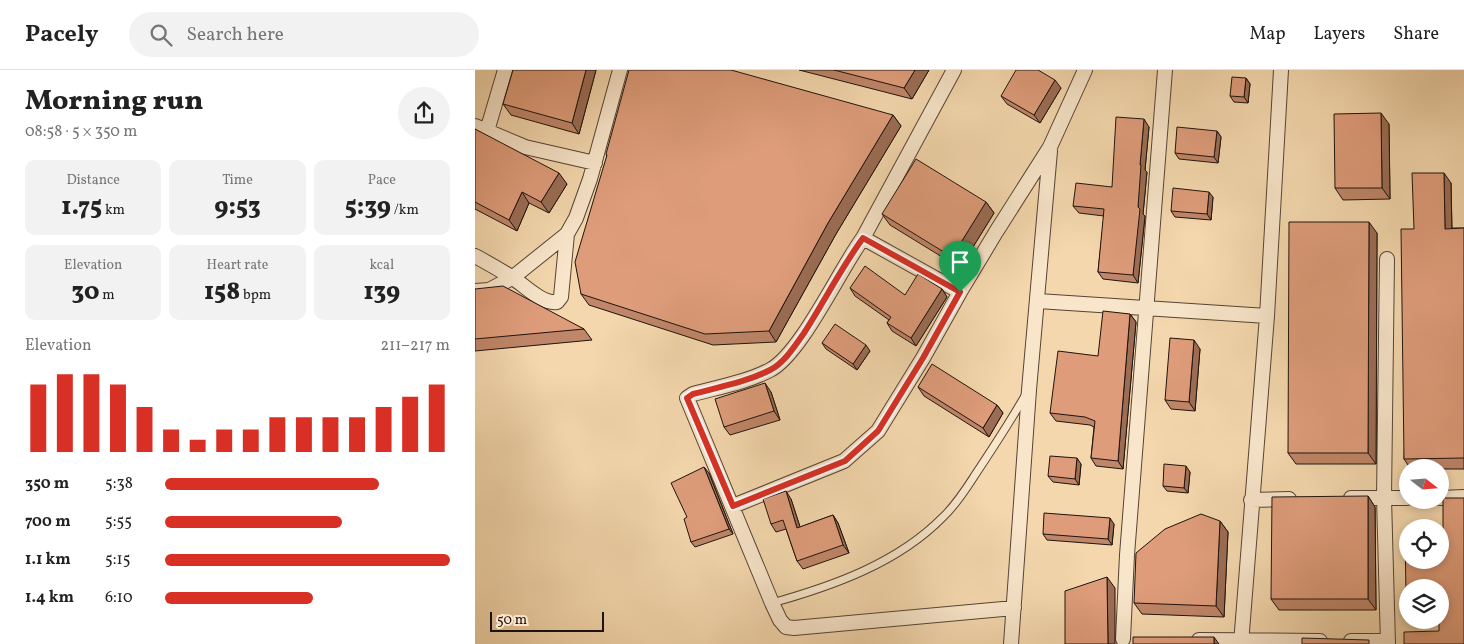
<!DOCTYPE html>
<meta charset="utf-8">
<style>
body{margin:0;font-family:Vollkorn,serif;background:#f2f2f2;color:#222;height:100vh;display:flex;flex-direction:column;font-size:19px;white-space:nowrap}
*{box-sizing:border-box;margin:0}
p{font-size:16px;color:#767676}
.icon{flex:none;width:28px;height:28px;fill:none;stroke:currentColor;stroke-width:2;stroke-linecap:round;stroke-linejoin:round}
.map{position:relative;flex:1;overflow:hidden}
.details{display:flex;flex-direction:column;background:#fff;width:475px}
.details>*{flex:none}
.needle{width:32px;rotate:107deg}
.buttons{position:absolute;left:924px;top:389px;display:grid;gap:10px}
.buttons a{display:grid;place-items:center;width:50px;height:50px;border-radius:50%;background:#fff;box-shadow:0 2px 8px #0003;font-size:25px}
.scale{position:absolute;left:15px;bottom:12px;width:114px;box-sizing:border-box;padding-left:5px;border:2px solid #1f130d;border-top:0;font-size:14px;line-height:18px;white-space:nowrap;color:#1f130d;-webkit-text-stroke:4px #f8e5ca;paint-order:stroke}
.pin{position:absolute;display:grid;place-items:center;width:42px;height:42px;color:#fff;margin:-51px -21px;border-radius:50% 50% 50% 0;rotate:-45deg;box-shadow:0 0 5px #0007}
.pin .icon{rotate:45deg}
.round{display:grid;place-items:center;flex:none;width:52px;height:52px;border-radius:26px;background:#f2f2f2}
.head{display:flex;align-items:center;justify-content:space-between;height:85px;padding:0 25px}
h1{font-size:28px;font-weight:800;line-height:38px}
.figures{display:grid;grid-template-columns:repeat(3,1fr);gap:8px;height:85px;padding:5px 25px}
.figures div{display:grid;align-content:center;border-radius:10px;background:#f2f2f2;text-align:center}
.figures b{font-size:25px;font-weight:800}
.figures small{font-size:14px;font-weight:400}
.figures p{font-size:14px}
.chart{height:140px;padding:10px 25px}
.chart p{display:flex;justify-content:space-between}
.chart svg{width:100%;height:90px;margin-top:5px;stroke:#d93025;stroke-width:6}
ul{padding:0 25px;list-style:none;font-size:16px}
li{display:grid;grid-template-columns:80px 60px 1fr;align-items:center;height:38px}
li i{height:12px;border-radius:6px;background:#d93025}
header{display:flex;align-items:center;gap:30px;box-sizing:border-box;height:70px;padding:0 25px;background:#fff;border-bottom:1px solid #e0e0e0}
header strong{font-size:24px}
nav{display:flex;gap:28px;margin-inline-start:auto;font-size:18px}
.search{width:350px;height:45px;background:#f2f2f2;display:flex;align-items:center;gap:12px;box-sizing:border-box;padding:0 18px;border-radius:28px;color:#767676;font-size:19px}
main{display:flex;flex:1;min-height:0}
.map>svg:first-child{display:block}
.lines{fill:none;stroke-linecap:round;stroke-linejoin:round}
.service-casing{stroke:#544435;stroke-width:9}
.minor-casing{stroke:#544435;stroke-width:16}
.service{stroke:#f8e5ca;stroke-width:7}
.minor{stroke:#f8e5ca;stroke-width:14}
.wall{fill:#bf8669;stroke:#1f130d}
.shaded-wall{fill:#9b6d55;stroke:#1f130d}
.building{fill:#de9c7a;stroke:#1f130d}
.route-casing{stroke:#fff;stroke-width:10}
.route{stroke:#d93025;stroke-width:6}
</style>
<header>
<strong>Pacely</strong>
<div class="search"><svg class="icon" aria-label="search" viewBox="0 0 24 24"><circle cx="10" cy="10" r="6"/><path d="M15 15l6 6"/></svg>Search here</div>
<nav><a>Map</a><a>Layers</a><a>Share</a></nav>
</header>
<main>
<section class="details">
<div class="head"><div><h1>Morning run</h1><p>08:58 · 5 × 350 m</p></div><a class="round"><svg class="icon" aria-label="share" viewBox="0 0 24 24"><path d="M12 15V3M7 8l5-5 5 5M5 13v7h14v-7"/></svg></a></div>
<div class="figures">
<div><p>Distance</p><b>1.75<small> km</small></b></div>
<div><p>Time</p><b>9:53</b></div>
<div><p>Pace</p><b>5:39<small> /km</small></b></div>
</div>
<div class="figures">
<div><p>Elevation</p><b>30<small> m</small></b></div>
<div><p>Heart rate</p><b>158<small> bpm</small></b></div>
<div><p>kcal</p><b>139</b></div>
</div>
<div class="chart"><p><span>Elevation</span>211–217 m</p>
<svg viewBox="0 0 160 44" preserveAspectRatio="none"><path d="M5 44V11M15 44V6M25 44V6M35 44V11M45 44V22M55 44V33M65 44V38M75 44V33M85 44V33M95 44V27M105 44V27M115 44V27M125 44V27M135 44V22M145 44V17M155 44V11"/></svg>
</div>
<ul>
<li><b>350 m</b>5:38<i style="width:75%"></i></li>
<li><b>700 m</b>5:55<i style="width:62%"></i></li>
<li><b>1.1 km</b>5:15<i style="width:100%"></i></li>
<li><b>1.4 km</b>6:10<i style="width:52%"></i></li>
</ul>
</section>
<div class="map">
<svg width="989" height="574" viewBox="0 0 989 574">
<rect width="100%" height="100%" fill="#f4d7ad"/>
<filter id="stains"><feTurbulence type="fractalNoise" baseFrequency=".004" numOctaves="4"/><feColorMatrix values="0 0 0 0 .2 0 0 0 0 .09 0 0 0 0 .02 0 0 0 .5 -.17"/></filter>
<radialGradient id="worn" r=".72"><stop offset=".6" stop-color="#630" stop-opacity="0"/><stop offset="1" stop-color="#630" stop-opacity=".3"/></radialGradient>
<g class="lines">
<g class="service-casing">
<path id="service" d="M297,533C358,516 423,493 468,447C481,435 491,419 500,405C518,378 535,352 551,324"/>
</g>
<g class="minor-casing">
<path id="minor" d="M479,0L388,168C365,199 326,284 295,300C272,312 244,317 218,324L212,328L297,533L305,550L311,557L319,558L539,538
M0,56L50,77L120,93
M12,61L30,0
M388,168L485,222
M0,186C13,193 25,200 38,208C50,216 67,234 82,232L86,227L92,164
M912,189L909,428L913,574
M0,221L14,220L37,208L92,164L101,148L115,109L145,0
M563,231L792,246
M876,428H932
M965,428L989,427
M776,430L814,429
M258,436L369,391L403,361L448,288L485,222L521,162L575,77L610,0
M648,569L652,485L690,0
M724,570L845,571
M876,571H913
M536,574L554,320L575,81
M766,574L792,246L806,0"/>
</g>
<use href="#service" class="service"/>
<use href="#minor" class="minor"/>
</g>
<path class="wall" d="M121,0L104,64L36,45L28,34Z
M324,0H454L437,29Z
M771,8L775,14L773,33L759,32L755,26Z
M586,18L565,53L532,34L526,26Z
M418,45L426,56L361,164L301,272L238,275L114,235L106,224L132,86L131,84Z
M914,54L915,129L868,130L860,118Z
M674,57L670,100L672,102L668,144L670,146L663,213L628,209L623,202L629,146L604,143L598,136L637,117Z
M0,59L92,114L74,143L54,133L42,161L0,139Z
M742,61L746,67L743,93L704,89L700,83Z
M976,113L977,158H989V399H965V398H935L929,389L939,159Z
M738,127L736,150L700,147L696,141Z
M511,132L519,143L485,198L415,155L407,144Z
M902,163L901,394H821L813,383Z
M375,218L430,225L467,219L472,227L441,276L417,261L412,253L414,250L380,226Z
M0,219L109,259L117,270L0,281Z
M655,244L661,252L648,399L621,396L616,388L619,357L615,355L581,351L575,343L623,286Z
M347,273L395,281L382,300L351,279Z
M725,279L720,341L696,339L690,330Z
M443,317L522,335L528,343L514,367L449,326Z
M296,322L305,350L255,365L249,357Z
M606,394L604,415L578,412L573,406Z
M715,402L713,423L692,421L688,416Z
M234,403L258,464L220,477L216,472L212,447Z
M893,426L900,437L901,540H804L796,529Z
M316,429L325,457L358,445L363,453L374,483L328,499L322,491L311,459L301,462L296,454Z
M745,451L753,462L749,547L667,544L659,533Z
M639,454L637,475L572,470L568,464Z"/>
<path class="shaded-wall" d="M111,0H121L104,64L97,53Z
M440,0H454L437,29L429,18Z
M771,8L775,14L773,33L769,27Z
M580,10L586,18L565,53L559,45Z
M906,43L914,54L915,129L907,118Z
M418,45L426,56L361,164L301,272L294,261L353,153Z
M669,49L674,57L670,100L672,102L668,144L670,146L663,213L658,205L663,137L665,95Z
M742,61L746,67L743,93L739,87Z
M84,103L92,114L74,143L66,132Z
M969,103L976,113L977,169L970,159Z
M47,122L54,133L42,161L34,150Z
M734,122L738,127L736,150L732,144Z
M511,132L519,143L485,198L477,187Z
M894,152L902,163L901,394L893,383Z
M467,219L472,227L441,276L436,268Z
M655,244L661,252L648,399L643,391Z
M719,270L725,279L720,341L714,332Z
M391,275L395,281L382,300L378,294Z
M290,313L296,322L305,350L299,341Z
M522,335L528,343L514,367L508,358Z
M602,388L606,394L604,415L600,409Z
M711,396L715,402L713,423L709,418Z
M229,397L234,403L258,464L254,459Z
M311,421L316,429L328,466L322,458Z
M893,426L900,437L901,540L893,529Z
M358,445L363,453L374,483L368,475Z
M635,448L639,454L637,475L633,469Z
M745,451L753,462L749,547L741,536Z
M632,507L640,518V574H633Z
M739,567L744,574H739Z"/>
<path class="building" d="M38,0H111L97,53L28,34Z
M154,0H256L418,45L353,153L294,261L230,264L106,224L100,192L132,85L131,84Z
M359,0H440L429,18Z
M541,0H563L580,10L559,45L526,26Z
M757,7L771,8L769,27L755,26Z
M906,43L907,118H860L859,44Z
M641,47L669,49L665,95H666L663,137L665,139L658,205L623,202L629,139L598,136L601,113L637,117Z
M702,57L742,61L739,87L700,83Z
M0,59L84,103L66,132L47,122L34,150L0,132Z
M441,89L511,132L477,187L407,144Z
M937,103H969L970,159L989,158V388L929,389L926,159H939Z
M698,118L734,122L732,144L696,141Z
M814,152H894L893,383H813Z
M390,196L430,225L443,204L467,219L436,268L412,253L416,247L375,218Z
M28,216L109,259L0,269V219Z
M628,241L655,244L643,391L616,388L620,351L610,347L575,343L583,281L623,286Z
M360,254L391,275L378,294L347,273Z
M695,268L719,270L714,332L690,330Z
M457,294L522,335L508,358L443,317Z
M290,313L299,341L249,357L240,329Z
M575,386L602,388L600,409L573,406Z
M689,394L711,396L709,418L688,416Z
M229,397L254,459L216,472L209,449L212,447L196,413Z
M311,421L322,458L358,445L368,475L322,491L308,450L296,454L288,429Z
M893,426V529H796L797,427Z
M968,428H989V574H929V562L964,561V550H965V518H932V525H931L930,465H932V490H965V464H968Z
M569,443L635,448L633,469L568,464Z
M726,444L745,451L741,536L659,533L661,483L690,459Z
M632,507L633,574H590V521Z
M658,567H739V574H658Z
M827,568L894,570V574H827Z"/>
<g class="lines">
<g class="route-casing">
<path id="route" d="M388,168L485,222L448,288L403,361L370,391L258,436L212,328L218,324C244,317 272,312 295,300C309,293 320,276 329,263C349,232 366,198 388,168Z"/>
</g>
<use href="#route" class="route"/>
</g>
<rect width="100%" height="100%" filter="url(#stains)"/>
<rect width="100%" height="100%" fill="url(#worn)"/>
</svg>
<div class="buttons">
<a><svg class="needle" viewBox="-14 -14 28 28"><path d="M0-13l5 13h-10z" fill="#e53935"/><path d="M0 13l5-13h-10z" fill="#767676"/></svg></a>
<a><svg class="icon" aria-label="locate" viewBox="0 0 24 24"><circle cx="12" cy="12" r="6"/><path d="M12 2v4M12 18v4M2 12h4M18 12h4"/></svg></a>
<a><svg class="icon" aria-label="layers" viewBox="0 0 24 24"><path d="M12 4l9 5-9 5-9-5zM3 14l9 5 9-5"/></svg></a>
</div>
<div class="scale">50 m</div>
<div class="pin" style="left:485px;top:222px;background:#1e9e55"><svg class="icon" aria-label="arrive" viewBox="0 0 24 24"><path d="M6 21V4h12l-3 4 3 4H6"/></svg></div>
</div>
</main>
